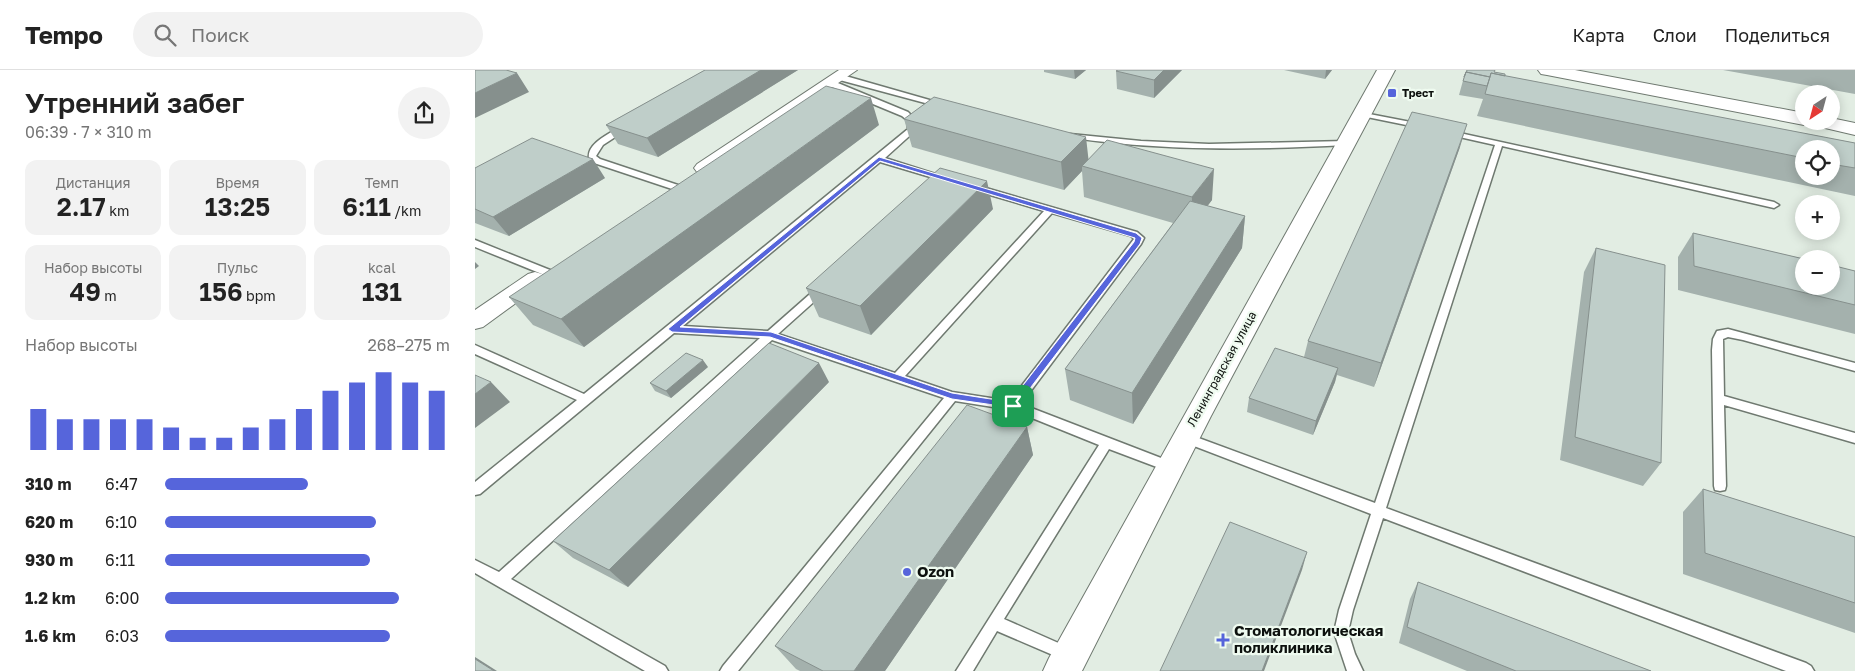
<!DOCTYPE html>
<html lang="ru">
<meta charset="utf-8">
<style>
body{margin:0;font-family:"Golos Text",sans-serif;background:#f2f2f2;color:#222;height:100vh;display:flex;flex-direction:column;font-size:19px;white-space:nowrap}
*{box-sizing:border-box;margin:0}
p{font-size:16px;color:#767676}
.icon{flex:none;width:28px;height:28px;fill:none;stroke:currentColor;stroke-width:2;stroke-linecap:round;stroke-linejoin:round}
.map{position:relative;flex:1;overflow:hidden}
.panel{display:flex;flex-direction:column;background:#fff;width:475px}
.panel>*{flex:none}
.needle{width:32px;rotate:216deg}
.buttons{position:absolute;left:1320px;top:15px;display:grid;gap:10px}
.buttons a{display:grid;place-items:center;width:45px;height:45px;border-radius:50%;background:#fff;box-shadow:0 2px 12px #0003;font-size:25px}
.pin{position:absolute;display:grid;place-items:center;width:42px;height:42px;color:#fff;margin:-21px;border-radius:10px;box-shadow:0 2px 8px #0006}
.round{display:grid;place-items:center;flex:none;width:52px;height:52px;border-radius:26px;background:#f2f2f2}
.summary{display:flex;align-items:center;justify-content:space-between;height:85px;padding:0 25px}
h1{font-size:28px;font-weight:600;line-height:38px}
.figures{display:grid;grid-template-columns:repeat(3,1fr);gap:8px;height:85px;padding:5px 25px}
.figures div{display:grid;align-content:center;border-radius:12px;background:#f2f2f2;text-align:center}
.figures b{font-size:25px;font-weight:600}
.figures small{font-size:14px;font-weight:400}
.figures p{font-size:14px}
.chart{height:140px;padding:10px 25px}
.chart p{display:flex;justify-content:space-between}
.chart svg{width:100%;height:90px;margin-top:5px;stroke:#5665db;stroke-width:6}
ul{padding:0 25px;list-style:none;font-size:16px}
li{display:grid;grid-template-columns:80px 60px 1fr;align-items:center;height:38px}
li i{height:12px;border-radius:6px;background:#5665db}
header{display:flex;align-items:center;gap:30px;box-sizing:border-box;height:70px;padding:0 25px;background:#fff;border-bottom:1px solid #e0e0e0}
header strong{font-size:24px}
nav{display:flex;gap:28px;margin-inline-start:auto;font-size:18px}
.search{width:350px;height:45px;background:#f2f2f2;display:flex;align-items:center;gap:12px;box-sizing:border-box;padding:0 18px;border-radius:28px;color:#767676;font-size:19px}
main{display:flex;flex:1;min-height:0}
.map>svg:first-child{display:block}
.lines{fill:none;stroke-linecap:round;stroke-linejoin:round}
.service-casing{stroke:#6f7970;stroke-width:3}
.minor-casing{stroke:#6f7970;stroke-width:2}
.tertiary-casing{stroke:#6f7970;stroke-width:2}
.service{fill:#fff;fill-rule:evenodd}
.minor{fill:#fff;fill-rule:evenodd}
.tertiary{fill:#fff;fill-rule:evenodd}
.wall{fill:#a4b1ad;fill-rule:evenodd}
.shaded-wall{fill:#86908d}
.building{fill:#bfcec9;stroke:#86908d}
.route{fill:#5665db;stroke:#fff;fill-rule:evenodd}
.poi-dot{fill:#5665db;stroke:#effbf0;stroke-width:2}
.labels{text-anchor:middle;stroke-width:4.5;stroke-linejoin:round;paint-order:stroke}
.far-poi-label{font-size:11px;font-weight:bold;fill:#0d110e;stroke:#effbf0;text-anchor:start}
.street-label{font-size:12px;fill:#0d110e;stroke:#effbf0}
.near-poi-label{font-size:15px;font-weight:bold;fill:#0d110e;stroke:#effbf0;text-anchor:start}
</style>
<header>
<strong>Tempo</strong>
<div class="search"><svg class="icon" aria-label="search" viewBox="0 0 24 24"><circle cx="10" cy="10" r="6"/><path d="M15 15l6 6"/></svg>Поиск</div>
<nav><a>Карта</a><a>Слои</a><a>Поделиться</a></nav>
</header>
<main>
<section class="panel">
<div class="summary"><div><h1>Утренний забег</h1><p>06:39 · 7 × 310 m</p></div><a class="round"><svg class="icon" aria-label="share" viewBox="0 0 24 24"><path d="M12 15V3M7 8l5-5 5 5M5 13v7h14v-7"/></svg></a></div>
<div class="figures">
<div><p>Дистанция</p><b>2.17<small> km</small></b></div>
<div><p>Время</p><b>13:25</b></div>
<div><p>Темп</p><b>6:11<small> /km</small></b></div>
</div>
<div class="figures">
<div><p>Набор высоты</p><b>49<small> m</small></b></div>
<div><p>Пульс</p><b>156<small> bpm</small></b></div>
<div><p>kcal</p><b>131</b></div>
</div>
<div class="chart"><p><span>Набор высоты</span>268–275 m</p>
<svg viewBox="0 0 160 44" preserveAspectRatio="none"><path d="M5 44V24M15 44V29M25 44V29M35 44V29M45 44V29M55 44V33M65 44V38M75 44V38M85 44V33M95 44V29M105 44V24M115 44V15M125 44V11M135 44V6M145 44V11M155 44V15"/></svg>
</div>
<ul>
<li><b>310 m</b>6:47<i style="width:50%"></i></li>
<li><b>620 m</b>6:10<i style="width:74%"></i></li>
<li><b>930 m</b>6:11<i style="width:72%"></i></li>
<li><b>1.2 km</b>6:00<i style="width:82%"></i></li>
<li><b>1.6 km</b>6:03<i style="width:79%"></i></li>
</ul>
</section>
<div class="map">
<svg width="1380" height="601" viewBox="0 0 1380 601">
<rect width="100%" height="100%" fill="#e2ede3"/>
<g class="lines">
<g class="service-casing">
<path id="service" d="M361,5H367L472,35L465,37L361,9Z
M352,11H358L433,42L440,49L441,60L410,88L476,109L472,112L405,92L208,256L293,261L343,217H351L352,219L351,221L303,264L420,303L569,141L498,120V116H504L662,162L669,168L666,174L546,334L699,393L701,397L699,401L695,402L634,379L529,549L597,579L599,584L597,589L592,591L522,561L498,601H481L624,375L537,340L480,331L263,601H245L248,596L469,328L297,270L36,509L190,596L193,601H170L0,503V490L24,502L285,268L199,263L5,424L0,425V412L102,330L0,284V275L109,324L433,59L432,50L427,46L352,15ZM577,143L656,166L659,169L535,331L477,322L430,306Z
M884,42L946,54L950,56L946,58L887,46H884Z
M147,56L154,58L128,75L121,86L125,89L203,115V119H197L119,93L114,89C111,73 136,63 147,56Z
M971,60L1299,132L1304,135L1299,138L1027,76L911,438L1331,593L1336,596L1339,601H1311L908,448L878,540L873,562L880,584L888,601H872L859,562L864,540L896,444L706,371L704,368L706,365L710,363L900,433L1020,75L971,64Z
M595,64L666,71L734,74L871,71L875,73L871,75C779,80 689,81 598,68L594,66Z
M0,170L75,200L76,202L71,205L67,204L0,177Z
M1253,259L1380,293V301L1268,270L1253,267L1248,269L1249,326L1380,363V373L1249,335L1251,416L1250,420L1245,421L1240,420L1239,416L1237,280L1238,269L1242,261Z"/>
</g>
<g class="minor-casing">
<path id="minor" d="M364,0H382L234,102L228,103L222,102L219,98L222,94Z
M60,202L67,204L71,209L67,214L8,257L0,259V240L53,204Z"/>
</g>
<g class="tertiary-casing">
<path id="tertiary" d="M902,0H920L736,346L607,601H568L574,588Z
M1063,0H1100L1329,43V51H1356V48L1380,53V65L1333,54L1329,55L1072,5L1066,4Z"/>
</g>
<use href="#service" class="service"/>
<use href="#minor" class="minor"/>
<use href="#tertiary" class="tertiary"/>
</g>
<path class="wall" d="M230,0H323L183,87L143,74L131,55Z
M569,0H611L600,9L569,2Z
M643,0H707L679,28L642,19L641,1Z
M809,0H857L850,9Z
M1248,0H1380V24Z
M1019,2L1030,6L1380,73V126L1002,46L1008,29L984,25L989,7ZM1329,79H1356V106H1329Z
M429,49L613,89L737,130L732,136L770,146L767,178L658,354L595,330L590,299L698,153L609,127L607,101L589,120L437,77Z
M404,55L109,277L58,255L34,227Z
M985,77L899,317L862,305L860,312L838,365L772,342L774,328L829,287L833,271Z
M0,98L130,108L34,166L0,153Z
M518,139L396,265L344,247L331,218Z
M1218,163L1380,201V264L1203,220V187Z
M1121,178L1186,393L1168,416L1085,390L1109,202Z
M233,297L196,328L180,321L175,313Z
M354,312L153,517L98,488L78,471Z
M552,357L558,385L410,601H325L321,599L300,576Z
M1228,419L1380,467V563L1208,504V442Z
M943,512L1176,601H992L924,573L935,529Z"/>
<path class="shaded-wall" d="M286,0H323L183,87L172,68Z
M599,0H611L600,9Z
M689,0H707L679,28V10Z
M851,0H857L850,9Z
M42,3L54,22L0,48V23Z
M396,28L404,55L109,277L86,249Z
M992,54L985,77L899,317L906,293Z
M611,67L614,94L607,96V101L589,120L586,92Z
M118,89L130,108L34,166L18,147Z
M739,99L737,130L716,158L717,127Z
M512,111L518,139L396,265L385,236Z
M770,146L767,178L658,354L657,323Z
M0,192L4,196L0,199Z
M228,290L233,297L196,328L191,321Z
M344,293L354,312L153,517L134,500Z
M863,298L860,312L838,365L841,351Z
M16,312L35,332L0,358V324Z
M552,357L558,385L410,601H379Z
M832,482L827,500L789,601H787Z
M0,587L22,601H19L0,589Z"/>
<path class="building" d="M0,0H31L42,3L0,23Z
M230,0H286L172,68L131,55Z
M643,0H689L679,10L641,1Z
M992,0H1020L1019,2L1030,4V6L1016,3L1015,7L991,2L989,7Z
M991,2L1015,7L1012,16L988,11Z
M1016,3L1380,73V98L1356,94V79H1329V88L1010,24Z
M351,16L396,28L86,249L34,227Z
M459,27L611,67L586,92L429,49Z
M937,42L992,54L906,293L833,271Z
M57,68L118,89L18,147L0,139V98Z
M632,70L739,99L717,127L607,96Z
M465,98L512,111L385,236L331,218Z
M715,131L770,146L657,323L590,299Z
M1218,163L1329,189V216H1356V195L1380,201V235L1219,196Z
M1121,178L1190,195L1186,393L1100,367Z
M294,273L344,293L134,500L78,471Z
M800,278L863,298L841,351L774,328Z
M211,283L228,290L191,321L175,313Z
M0,305L16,312L0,324Z
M492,335L552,357L379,601H348L300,576Z
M1228,419L1380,467V533L1230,483Z
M755,452L832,482L787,601H685Z
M943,512L1176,601H1041L932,557Z
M0,589L19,601H0Z"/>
<path class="route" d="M404,87L661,163L667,168L665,174L540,338L477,329L295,267L197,262L193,259ZM405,91L660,168L659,172L535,332L477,323L296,262L205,257Z"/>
<g class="poi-dot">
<rect x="912" y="18" width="10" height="10" rx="2.5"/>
<circle cx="432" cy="502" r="5"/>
<path d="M745.5 562.5h5v5h5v5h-5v5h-5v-5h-5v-5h5z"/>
</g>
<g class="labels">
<g class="far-poi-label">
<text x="927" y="27">Трест</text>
</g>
<g class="street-label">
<text transform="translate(747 299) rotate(-61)" y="4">Ленинградская улица</text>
</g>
<g class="near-poi-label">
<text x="442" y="507">Ozon</text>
<text x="759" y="566">Стоматологическая<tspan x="759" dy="17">поликлиника</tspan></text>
</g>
</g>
</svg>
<div class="buttons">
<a><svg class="needle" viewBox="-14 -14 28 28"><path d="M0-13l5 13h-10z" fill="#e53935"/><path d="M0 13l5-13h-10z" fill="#767676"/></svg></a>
<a><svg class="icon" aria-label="locate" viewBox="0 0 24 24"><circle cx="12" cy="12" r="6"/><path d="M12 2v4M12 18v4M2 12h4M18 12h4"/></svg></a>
<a>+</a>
<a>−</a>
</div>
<div class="pin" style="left:538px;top:336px;background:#1e9e55"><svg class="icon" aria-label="arrive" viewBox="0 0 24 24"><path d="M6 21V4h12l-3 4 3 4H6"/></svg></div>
</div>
</main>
